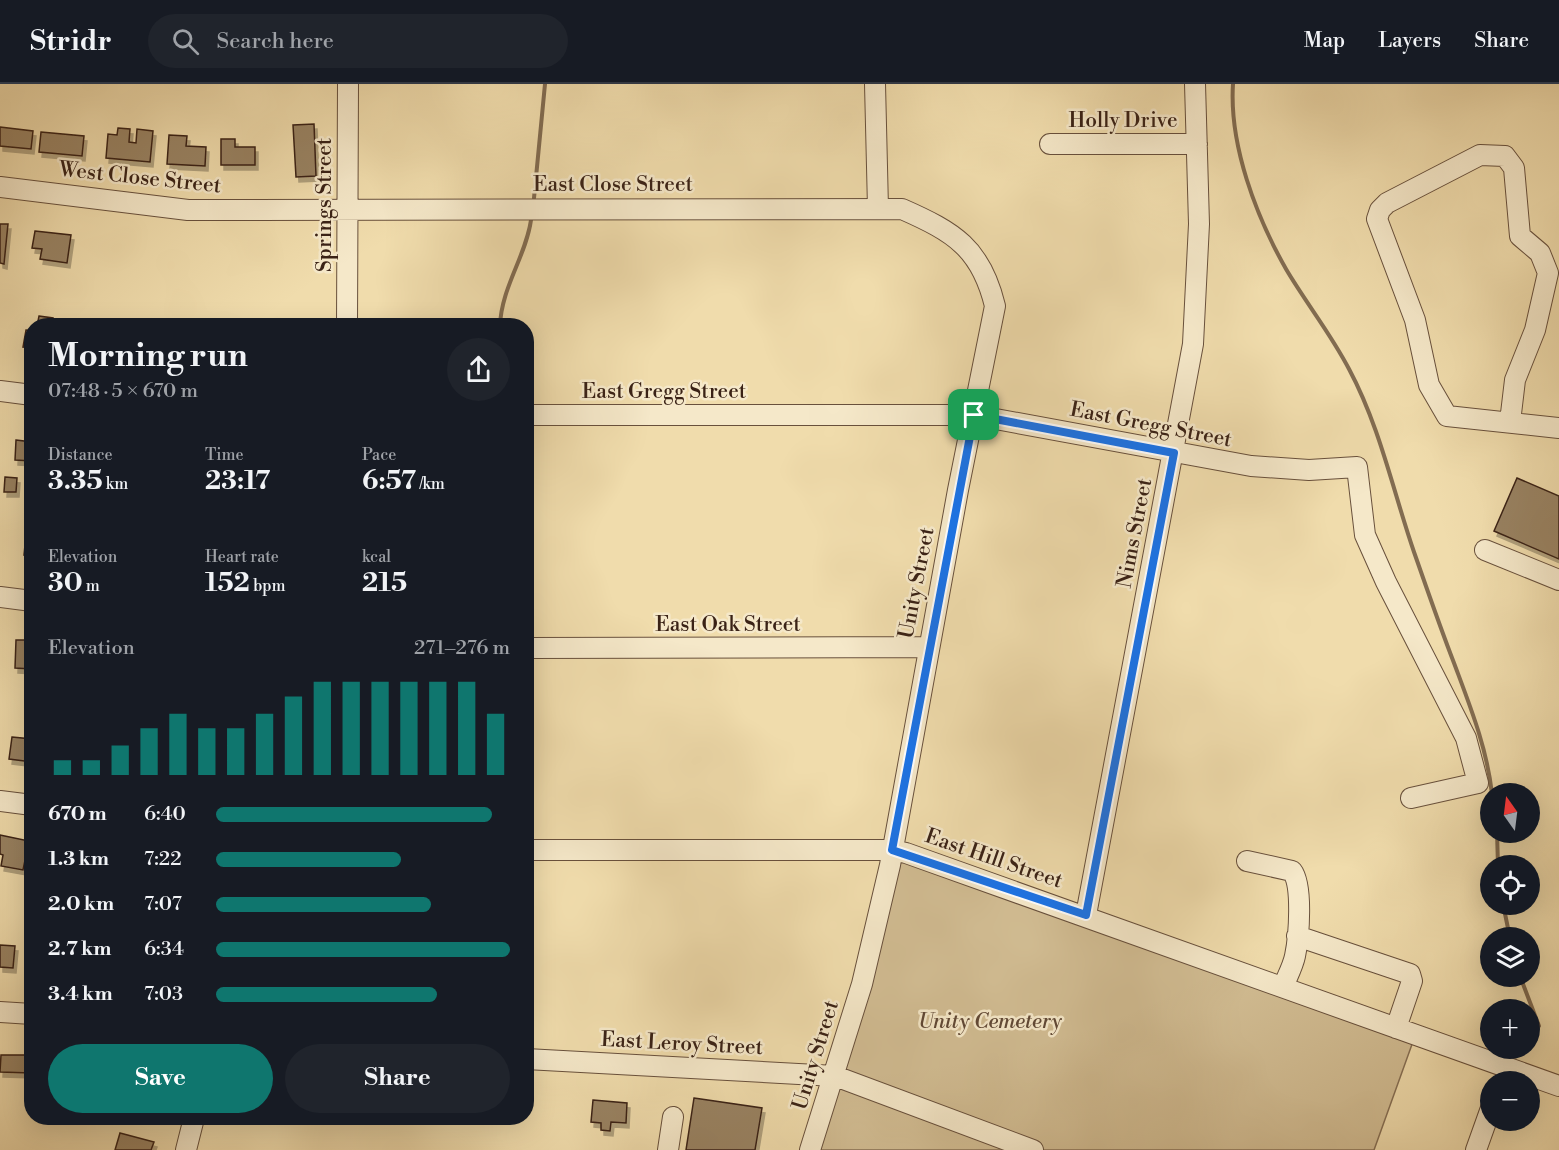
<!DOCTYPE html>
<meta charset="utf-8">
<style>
body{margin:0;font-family:"Libre Bodoni",serif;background:#20242c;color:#f1f3f6;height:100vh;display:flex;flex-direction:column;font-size:22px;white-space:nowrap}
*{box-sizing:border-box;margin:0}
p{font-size:20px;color:#9ea1a6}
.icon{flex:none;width:33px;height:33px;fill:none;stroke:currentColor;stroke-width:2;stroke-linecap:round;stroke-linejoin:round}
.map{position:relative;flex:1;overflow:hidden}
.drawer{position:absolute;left:24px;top:234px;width:510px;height:807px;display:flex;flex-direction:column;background:#171b24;border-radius:24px;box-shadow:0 6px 24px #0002}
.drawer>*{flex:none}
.needle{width:39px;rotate:346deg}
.tools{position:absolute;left:1480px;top:699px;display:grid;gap:12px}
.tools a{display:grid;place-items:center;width:60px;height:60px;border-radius:50%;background:#171b24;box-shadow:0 6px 24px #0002;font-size:30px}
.pin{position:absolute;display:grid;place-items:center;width:51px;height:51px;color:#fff;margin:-26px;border-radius:12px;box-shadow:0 3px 9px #0006}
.round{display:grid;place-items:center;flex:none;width:63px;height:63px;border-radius:32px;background:#20242c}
.overview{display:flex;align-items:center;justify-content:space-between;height:102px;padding:0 24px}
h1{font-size:33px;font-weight:700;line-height:45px}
.metrics{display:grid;grid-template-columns:repeat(3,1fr);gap:9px;height:102px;padding:6px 24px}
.metrics div{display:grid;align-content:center}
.metrics b{font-size:26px;font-weight:700}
.metrics small{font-size:16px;font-weight:400}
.metrics p{font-size:16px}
.chart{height:168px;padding:12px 24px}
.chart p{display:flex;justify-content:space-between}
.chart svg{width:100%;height:108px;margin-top:6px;stroke:#0f766e;stroke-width:6}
.button{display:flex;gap:12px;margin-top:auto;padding:12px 24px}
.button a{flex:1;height:69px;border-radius:36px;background:#0f766e;color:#fff;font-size:24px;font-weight:700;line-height:69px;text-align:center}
.button a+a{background:#20242c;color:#f1f3f6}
ul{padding:0 24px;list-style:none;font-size:20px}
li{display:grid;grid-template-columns:96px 72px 1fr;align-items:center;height:45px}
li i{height:15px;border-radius:8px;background:#0f766e}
header{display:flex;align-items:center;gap:36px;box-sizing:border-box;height:84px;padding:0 30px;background:#171b24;border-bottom:2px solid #363941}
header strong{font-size:28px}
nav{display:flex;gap:33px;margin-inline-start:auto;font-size:21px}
.search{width:420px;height:54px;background:#20242c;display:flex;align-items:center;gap:15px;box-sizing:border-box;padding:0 21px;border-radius:33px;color:#9ea1a6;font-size:22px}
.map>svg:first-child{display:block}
.green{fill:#d1bc92;stroke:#866f54;stroke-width:1.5}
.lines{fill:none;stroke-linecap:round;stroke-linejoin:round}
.stream{stroke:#826c51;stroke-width:4}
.building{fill:#998364;stroke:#3a2216;stroke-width:1.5;filter:url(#shadow)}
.minor-casing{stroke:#68503c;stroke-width:22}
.minor{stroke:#f5e8c9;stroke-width:20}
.route-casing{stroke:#fff;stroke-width:12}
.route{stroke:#1a73e8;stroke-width:8}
.labels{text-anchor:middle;stroke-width:5;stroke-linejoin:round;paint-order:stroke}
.street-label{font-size:21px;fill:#3a2216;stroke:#f5e8c9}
.park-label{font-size:21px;font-style:italic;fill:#604835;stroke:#f5e8c9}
</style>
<header>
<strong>Stridr</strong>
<div class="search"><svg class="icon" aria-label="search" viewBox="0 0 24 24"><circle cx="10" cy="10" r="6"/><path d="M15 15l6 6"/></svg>Search here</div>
<nav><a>Map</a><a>Layers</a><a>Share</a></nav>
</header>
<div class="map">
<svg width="1559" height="1066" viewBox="0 0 1559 1066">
<defs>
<filter id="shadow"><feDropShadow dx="3" dy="5" stdDeviation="0" flood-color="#0004"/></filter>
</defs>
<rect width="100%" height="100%" fill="#f0dcac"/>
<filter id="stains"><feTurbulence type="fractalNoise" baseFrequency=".00333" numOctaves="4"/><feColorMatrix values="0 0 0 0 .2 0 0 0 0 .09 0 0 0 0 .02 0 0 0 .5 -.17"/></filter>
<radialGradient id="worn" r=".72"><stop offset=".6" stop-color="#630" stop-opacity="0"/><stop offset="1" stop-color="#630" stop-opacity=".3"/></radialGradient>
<path class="green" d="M894,769L1415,952L1374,1066H812Z"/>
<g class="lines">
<path class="stream" d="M1233,0C1229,61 1256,132 1286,185C1306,219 1331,250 1349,285C1380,343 1393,407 1414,468C1427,505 1440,543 1454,579C1470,622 1487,664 1492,710
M534,114L545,0
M500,242C501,204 526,172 531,136
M1497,748L1498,782
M1503,820L1510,854
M1520,892L1539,942"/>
</g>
<path class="building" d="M314,40L316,92L296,93L293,41Z
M0,43L33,47L31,65L0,62Z
M118,44L130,45L129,58L136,59L137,45L153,47L150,78L106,74L108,50L117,51Z
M41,48L84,52L82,72L39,68Z
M169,51L187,52L186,62L206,63L205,82L167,80Z
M221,55H235V63H255V81H221Z
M0,140H8L4,180L0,179Z
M35,147L71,151L67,179L40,175L42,165L32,164Z
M39,232L53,234L52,242H37Z
M26,246L32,247V264L23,263Z
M16,356L32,358V377L15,376Z
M5,393L17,394L16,408H4Z
M1517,394L1559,412V475L1494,447Z
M26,451L32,452V472L24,471Z
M16,556H32V585L15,584Z
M12,653L32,655V678L9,675Z
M0,751L29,757L23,786L1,782L3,771L0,770Z
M0,861L15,862L13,884L0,883Z
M1,971H32L31,989L0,988Z
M694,1014L762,1024L755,1066H686Z
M593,1016L627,1019L626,1039L611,1038L610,1047L601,1046V1039L591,1038Z
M120,1049L154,1058L151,1066H115Z"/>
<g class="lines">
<g class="minor-casing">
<path id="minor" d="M875,0L878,124
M1050,60H1197
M0,103L188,126L902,125C954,148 981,164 995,222L958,406L890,781L862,900L810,1066
M347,242L348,0
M0,307L32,311
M526,331H974L1251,382L1309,386L1357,383L1365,451L1386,498L1466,654L1478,699L1411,714
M1510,338L1515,296L1535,246L1548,189L1540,169L1520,152L1514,84L1505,72L1480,71L1387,119L1380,126L1377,135L1415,236L1429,301L1447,332L1559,344
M1485,466L1559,496
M0,513L32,517
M526,564L929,563
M0,717L32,721
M526,766H892L906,769L1559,1002
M1247,777L1292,787C1303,801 1299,853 1295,872C1293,882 1287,893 1283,903
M1086,831L1193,260L1199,140L1195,0
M1297,852L1410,890L1412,897L1396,944
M0,928L32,930
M526,975L835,992L1033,1066
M186,1066L194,1034
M668,1066L673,1033
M1476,1066L1491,1024"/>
</g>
<use href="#minor" class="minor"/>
</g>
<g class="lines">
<g class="route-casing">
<path id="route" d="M974,331L1174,369L1086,831L892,766Z"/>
</g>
<use href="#route" class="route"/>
</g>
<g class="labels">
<g class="street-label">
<text x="1123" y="43">Holly Drive</text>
<text transform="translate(140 93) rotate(6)" y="7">West Close Street</text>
<text x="613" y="107">East Close Street</text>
<text transform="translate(324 121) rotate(-90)" y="7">Springs Street</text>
<text x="664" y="314">East Gregg Street</text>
<text transform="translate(1151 340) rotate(11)" y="7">East Gregg Street</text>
<text transform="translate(1134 449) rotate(-79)" y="7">Nims Street</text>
<text transform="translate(916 499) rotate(-79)" y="7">Unity Street</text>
<text x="728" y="547">East Oak Street</text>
<text transform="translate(994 774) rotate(19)" y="7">East Hill Street</text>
<text transform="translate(682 959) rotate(3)" y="7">East Leroy Street</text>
<text transform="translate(815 971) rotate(-73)" y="7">Unity Street</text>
</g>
<g class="park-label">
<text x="990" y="944">Unity Cemetery</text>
</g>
</g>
<rect width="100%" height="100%" filter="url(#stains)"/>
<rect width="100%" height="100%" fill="url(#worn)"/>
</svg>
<div class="tools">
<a><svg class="needle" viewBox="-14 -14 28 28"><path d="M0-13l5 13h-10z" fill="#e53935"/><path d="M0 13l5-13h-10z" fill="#9ea1a6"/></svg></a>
<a><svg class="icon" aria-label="locate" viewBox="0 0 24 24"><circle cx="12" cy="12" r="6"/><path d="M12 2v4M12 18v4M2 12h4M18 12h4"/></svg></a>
<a><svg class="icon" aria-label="layers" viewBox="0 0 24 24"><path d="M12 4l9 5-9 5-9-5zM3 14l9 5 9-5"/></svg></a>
<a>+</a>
<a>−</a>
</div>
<div class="pin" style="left:974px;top:331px;background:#1e9e55"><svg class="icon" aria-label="arrive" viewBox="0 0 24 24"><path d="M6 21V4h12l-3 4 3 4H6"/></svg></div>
<section class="drawer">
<div class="overview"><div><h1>Morning run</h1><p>07:48 · 5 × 670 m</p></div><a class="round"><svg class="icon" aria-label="share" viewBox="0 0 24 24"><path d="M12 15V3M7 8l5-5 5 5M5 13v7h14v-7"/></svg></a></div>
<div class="metrics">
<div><p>Distance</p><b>3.35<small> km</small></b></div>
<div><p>Time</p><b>23:17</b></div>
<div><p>Pace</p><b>6:57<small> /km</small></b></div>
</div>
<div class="metrics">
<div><p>Elevation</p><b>30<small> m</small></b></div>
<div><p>Heart rate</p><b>152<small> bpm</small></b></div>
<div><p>kcal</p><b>215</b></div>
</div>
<div class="chart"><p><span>Elevation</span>271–276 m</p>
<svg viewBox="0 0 160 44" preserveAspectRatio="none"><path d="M5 44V38M15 44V38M25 44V32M35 44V25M45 44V19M55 44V25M65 44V25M75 44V19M85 44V12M95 44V6M105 44V6M115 44V6M125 44V6M135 44V6M145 44V6M155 44V19"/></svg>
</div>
<ul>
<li><b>670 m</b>6:40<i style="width:94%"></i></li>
<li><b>1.3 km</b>7:22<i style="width:63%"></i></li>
<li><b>2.0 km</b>7:07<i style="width:73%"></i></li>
<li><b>2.7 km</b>6:34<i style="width:100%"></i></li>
<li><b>3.4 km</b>7:03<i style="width:75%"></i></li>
</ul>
<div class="button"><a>Save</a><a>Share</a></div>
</section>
</div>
